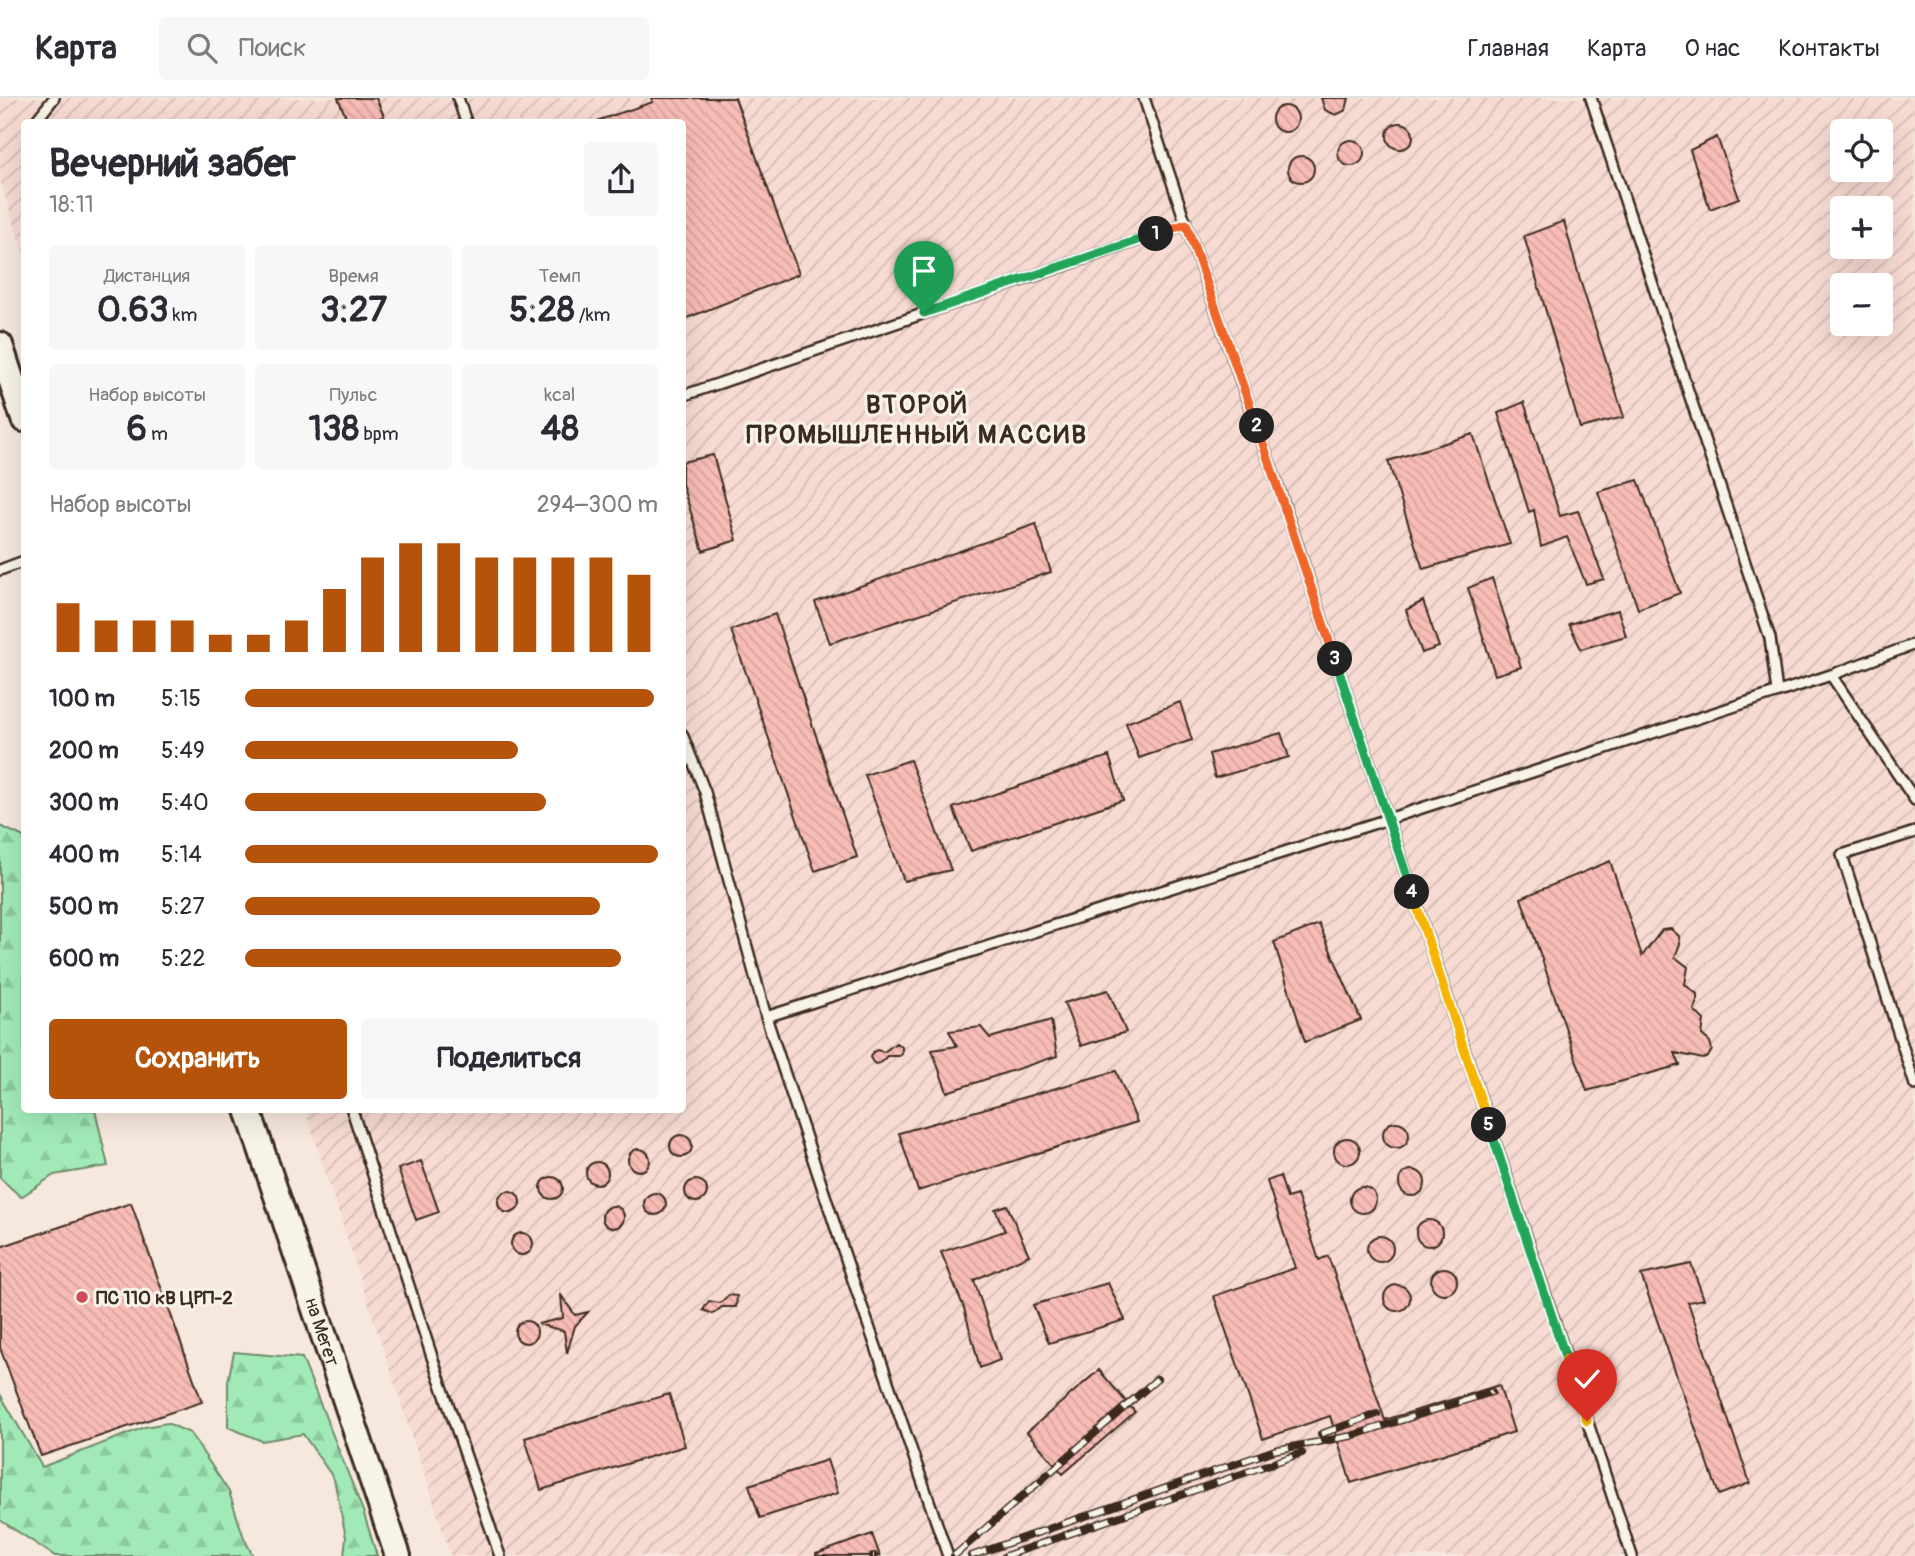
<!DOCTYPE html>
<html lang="ru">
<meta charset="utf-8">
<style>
body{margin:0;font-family:Pangolin,sans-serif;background:#f7f7f7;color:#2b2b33;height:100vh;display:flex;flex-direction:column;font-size:26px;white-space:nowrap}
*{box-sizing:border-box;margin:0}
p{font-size:23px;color:#7c7c81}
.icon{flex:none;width:38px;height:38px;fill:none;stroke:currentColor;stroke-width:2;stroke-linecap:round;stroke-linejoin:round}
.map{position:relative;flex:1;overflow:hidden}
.details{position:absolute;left:21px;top:21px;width:665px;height:994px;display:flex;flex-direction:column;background:#fff;border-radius:7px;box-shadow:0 7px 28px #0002}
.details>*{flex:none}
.controls{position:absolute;left:1830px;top:21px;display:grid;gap:14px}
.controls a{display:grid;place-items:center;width:63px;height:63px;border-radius:7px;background:#fff;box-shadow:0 7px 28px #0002;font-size:35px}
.pin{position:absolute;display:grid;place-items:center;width:60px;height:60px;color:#fff;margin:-72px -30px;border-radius:50% 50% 50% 0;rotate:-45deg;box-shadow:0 0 7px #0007}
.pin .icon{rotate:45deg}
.km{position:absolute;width:35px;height:35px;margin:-18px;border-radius:50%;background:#222;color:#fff;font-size:19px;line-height:35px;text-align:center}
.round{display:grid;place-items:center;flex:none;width:74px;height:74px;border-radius:7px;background:#f7f7f7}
.overview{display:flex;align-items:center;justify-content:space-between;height:119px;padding:0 28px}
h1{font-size:38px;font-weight:700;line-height:52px}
.metrics{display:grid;grid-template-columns:repeat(3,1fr);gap:10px;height:119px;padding:7px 28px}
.metrics div{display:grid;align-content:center;border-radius:7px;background:#f7f7f7;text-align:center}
.metrics b{font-size:35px;font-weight:700}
.metrics small{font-size:19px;font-weight:400}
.metrics p{font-size:19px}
.chart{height:196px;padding:14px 28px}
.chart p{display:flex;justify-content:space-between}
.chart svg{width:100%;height:126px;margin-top:7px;stroke:#b45309;stroke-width:6}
.primary-button{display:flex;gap:14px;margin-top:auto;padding:14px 28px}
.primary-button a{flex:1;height:80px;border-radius:7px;background:#b45309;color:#fff;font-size:28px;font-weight:700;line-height:80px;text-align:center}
.primary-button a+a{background:#f7f7f7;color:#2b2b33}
ul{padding:0 28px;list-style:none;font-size:23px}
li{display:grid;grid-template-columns:112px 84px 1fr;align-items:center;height:52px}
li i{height:18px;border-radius:9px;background:#b45309}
header{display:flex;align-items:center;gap:42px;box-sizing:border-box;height:98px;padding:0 35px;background:#fff;border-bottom:2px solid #e1e1e2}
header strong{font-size:33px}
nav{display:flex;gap:38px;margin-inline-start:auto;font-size:24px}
.search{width:490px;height:63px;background:#f7f7f7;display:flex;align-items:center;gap:18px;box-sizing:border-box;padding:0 24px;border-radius:7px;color:#7c7c81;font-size:26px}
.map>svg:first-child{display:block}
.industrial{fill:url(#industrial-furrows);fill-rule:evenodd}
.forest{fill:url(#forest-firs);stroke:#6e8a6b;stroke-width:2}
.building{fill:url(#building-back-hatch);stroke:#3b2a1e;stroke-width:2}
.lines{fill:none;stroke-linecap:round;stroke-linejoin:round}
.lane-casing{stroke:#3b2a1e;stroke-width:14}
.secondary-casing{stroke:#3b2a1e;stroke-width:30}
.lane{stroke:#f7f3e8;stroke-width:9}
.secondary{stroke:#f7f3e8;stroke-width:24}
.rail-casing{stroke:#3b2a1e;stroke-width:8}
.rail{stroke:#f7f3e8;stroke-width:5;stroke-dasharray:16;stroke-linecap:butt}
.split-1-casing{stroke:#fff;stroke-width:14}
.split-2-casing{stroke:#fff;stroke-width:14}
.split-3-casing{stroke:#fff;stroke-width:14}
.split-4-casing{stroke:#fff;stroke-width:14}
.split-5-casing{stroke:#fff;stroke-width:14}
.split-6-casing{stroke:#fff;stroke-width:14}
.split-7-casing{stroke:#fff;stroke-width:14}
.split-1{stroke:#22a559;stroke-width:9}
.split-2{stroke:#f0652b;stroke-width:9}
.split-3{stroke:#f0652b;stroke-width:9}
.split-4{stroke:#22a559;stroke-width:9}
.split-5{stroke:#f5b400;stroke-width:9}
.split-6{stroke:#22a559;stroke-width:9}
.split-7{stroke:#f5b400;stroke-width:9}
.poi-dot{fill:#d1495b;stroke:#f7f3e8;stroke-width:2.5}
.labels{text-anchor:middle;stroke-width:6;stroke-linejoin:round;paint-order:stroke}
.poi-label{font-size:19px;font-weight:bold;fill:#3b2a1e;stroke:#f7f3e8;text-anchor:start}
.street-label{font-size:19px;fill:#3b2a1e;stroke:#f7f3e8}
.district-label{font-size:26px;font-weight:bold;letter-spacing:2px;fill:#3b2a1e;stroke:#f7f3e8}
</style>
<header>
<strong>Карта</strong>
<div class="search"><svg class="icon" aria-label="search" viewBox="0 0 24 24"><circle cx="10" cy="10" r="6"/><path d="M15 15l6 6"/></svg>Поиск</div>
<nav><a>Главная</a><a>Карта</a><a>О нас</a><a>Контакты</a></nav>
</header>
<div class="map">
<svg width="1915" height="1458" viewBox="0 0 1915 1458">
<defs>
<pattern id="industrial-furrows" width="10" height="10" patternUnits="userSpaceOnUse" patternTransform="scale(1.75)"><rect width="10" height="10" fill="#f7dbd2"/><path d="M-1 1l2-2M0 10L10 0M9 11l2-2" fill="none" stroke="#d5bcb4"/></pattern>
<pattern id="forest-firs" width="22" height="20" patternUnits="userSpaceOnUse" patternTransform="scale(1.75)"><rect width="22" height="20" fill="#a1eab8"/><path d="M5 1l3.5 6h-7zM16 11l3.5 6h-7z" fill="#8cc99e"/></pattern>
<pattern id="building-back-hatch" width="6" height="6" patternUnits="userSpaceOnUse" patternTransform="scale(1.75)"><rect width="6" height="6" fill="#f8bcb7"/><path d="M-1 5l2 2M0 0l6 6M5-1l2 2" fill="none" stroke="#d6a29d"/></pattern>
</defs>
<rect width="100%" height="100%" fill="#f7e8de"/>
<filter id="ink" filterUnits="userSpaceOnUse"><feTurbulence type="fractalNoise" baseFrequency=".0143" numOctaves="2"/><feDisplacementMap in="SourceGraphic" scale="14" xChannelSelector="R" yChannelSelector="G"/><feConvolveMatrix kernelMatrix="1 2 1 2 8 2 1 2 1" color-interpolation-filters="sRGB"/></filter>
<g filter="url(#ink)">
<path class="industrial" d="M0,0H1915V1458H451L305,1012H682V24H24V157L0,82ZM1843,33H1881V72H1843ZM1843,110H1881V149H1843ZM1843,187H1881V226H1843Z"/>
<path class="forest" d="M0,728L24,739V1012H95L108,1068L54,1077L21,1099L0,1080Z
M234,1254L302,1260L363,1413L377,1458H344L346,1439L334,1381L303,1336L262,1343L228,1329V1283Z
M0,1296L42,1369L145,1329L167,1325L190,1335L229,1394L244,1440L253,1458H55L0,1422Z"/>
<path class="building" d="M338,0H376L384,18L371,24H348Z
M651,0H735L799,176L682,222V24H600L599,22L653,4Z
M1321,0H1349L1346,12L1336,17L1325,12Z
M1272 21a13 13 0 1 1 26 0a13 13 0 1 1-26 0Z
M1387 38a13 13 0 1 1 26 0a13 13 0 1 1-26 0Z
M1717,39L1739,100L1710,111L1690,52Z
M1338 55a13 13 0 1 1 26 0a13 13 0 1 1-26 0Z
M1288 71a13 13 0 1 1 26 0a13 13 0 1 1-26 0Z
M1564,123L1580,182L1624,319L1580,330L1524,138Z
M1524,304L1560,418L1578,413L1604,481L1586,486L1567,439L1541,449L1534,412L1529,414L1498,315Z
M1473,336L1510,446L1423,471L1388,363Z
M713,357L737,442L703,453L682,386V364Z
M1638,382L1680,495L1638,511L1598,394Z
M1036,426L1051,474L830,545L815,504Z
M1492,480L1521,569L1495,577L1468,490Z
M1423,503L1439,549L1422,555L1406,512Z
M1618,512L1626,538L1581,551L1569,526Z
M775,516L857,759L815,773L731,532Z
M1180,604L1192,642L1139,660L1126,625Z
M1281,635L1289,659L1215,680L1209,656Z
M1109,658L1123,702L971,753L953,710Z
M910,662L951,772L904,783L865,677Z
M1610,763L1642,858L1662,832L1671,831L1679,838L1680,846L1675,859L1688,869L1685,886L1697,896V903L1694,912L1704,922L1702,937L1710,944L1712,952L1708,959L1703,961L1675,955L1680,967L1587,993L1521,800Z
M1319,826L1361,922L1305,944L1274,844Z
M1108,892L1126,934L1081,948L1064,905Z
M1051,922L1057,958L947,994L932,952L957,948L949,933L981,929L990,940Z
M896,945L902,949V956L899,958H887L880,965L875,966L872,963L870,959L873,954L877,952L884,954Z
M1116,973L1137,1024L918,1093L899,1035Z
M1383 1037a13 13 0 1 1 26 0a13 13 0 1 1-26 0Z
M670 1048a11 11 0 1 1 22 0a11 11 0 1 1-22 0Z
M1334 1053a13 13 0 1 1 26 0a13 13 0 1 1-26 0Z
M628 1062a11 11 0 1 1 22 0a11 11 0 1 1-22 0Z
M421,1063L439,1114L416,1122L398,1071Z
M586 1075a11 11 0 1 1 22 0a11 11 0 1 1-22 0Z
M1399 1085a13 13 0 1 1 26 0a13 13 0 1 1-26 0Z
M1280,1078L1287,1100L1297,1097L1319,1162L1328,1158L1385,1322L1499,1287L1514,1334L1351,1385L1330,1318L1263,1341L1214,1198L1295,1170L1267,1083Z
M541 1090a11 11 0 1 1 22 0a11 11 0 1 1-22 0Z
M685 1093a11 11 0 1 1 22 0a11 11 0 1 1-22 0Z
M1350 1102a13 13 0 1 1 26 0a13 13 0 1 1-26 0Z
M498 1104a11 11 0 1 1 22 0a11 11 0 1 1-22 0Z
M644 1106a11 11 0 1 1 22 0a11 11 0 1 1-22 0Z
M131,1105L202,1304L41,1358L0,1250V1149Z
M1007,1107L1029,1157L974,1182L1000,1262L980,1270L964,1210L941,1154L1005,1133L995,1111Z
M602 1119a11 11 0 1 1 22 0a11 11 0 1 1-22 0Z
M1416 1135a13 13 0 1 1 26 0a13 13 0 1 1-26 0Z
M511 1146a11 11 0 1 1 22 0a11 11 0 1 1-22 0Z
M1367 1151a13 13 0 1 1 26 0a13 13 0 1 1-26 0Z
M1691,1166L1704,1201L1688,1204L1750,1385L1719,1397L1641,1177Z
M1431 1183a13 13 0 1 1 26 0a13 13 0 1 1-26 0Z
M1108,1185L1125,1222L1049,1245L1033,1207Z
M1384 1200a13 13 0 1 1 26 0a13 13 0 1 1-26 0Z
M561,1197L575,1217L588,1214L575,1228L567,1255L564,1233L538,1226L563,1220Z
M729,1197L737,1198L736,1209H722L713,1216L703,1212L709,1203L720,1205Z
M515 1234a11 11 0 1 1 22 0a11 11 0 1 1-22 0Z
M1099,1272L1135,1314L1063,1376L1027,1334Z
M669,1296L685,1348L541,1392L525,1340Z
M827,1362L838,1395L760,1420L749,1387Z
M872,1436L880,1458H816V1456Z"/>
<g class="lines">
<g class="lane-casing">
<path id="lane" d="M458,0L466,24
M1144,0L1186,126
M1591,0L1770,540L1777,594
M35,24L54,0
M682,298L1186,126L1280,395L1632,1458
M0,472L24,463
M1831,577L1915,702
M682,636L705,694L766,919L854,1185L948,1458
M1915,734L1842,757L1915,987
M766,919L1388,721L1831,577L1915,546
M352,1012L435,1268L500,1458"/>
</g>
<g class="secondary-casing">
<g id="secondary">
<path d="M0,247L24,321"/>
<path id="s1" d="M248,1012L398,1458"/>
</g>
</g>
<use href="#lane" class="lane"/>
<use href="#secondary" class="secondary"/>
<g class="rail-casing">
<path id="rail" d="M1321,1336L1377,1316
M873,1458H874
M954,1458L1157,1281
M971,1458L1275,1352L1351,1338L1492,1294
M1005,1458L1302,1355"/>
</g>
<use href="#rail" class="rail"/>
</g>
</g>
<g class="lines" filter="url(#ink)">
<g class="split-1-casing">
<path id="split-1" d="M924,215L1156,136"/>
</g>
<g class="split-2-casing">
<path id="split-2" d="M1156,136L1186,126L1257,328"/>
</g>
<g class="split-3-casing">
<path id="split-3" d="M1257,328L1335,561"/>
</g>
<g class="split-4-casing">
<path id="split-4" d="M1335,561L1412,794"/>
</g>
<g class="split-5-casing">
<path id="split-5" d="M1412,794L1489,1027"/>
</g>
<g class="split-6-casing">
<path id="split-6" d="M1489,1027L1566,1261"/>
</g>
<g class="split-7-casing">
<path id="split-7" d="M1566,1261L1587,1323"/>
</g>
<use href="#split-1" class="split-1"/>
<use href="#split-2" class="split-2"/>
<use href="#split-3" class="split-3"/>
<use href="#split-4" class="split-4"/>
<use href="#split-5" class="split-5"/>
<use href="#split-6" class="split-6"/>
<use href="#split-7" class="split-7"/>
</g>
<circle class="poi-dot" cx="82" cy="1199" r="7"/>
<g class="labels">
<g class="poi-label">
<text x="96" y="1206">ПС 110 кВ ЦРП-2</text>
</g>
<g class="street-label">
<text dy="7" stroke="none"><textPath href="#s1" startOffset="234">на Мегет</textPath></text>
</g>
<g class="district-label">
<text x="917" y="315">ВТОРОЙ<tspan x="917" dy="30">ПРОМЫШЛЕННЫЙ МАССИВ</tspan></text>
</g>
</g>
</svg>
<div class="controls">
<a><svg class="icon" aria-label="locate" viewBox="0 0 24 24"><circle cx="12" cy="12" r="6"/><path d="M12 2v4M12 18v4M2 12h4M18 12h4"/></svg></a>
<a>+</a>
<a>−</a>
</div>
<div class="pin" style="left:924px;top:215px;background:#1e9e55"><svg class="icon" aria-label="arrive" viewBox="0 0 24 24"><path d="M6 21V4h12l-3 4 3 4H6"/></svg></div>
<div class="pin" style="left:1587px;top:1323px;background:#d93025"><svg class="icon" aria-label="check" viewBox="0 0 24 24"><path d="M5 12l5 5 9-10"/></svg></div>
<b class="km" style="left:1156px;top:136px">1</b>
<b class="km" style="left:1257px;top:328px">2</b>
<b class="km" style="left:1335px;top:561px">3</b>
<b class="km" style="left:1412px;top:794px">4</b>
<b class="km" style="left:1489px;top:1027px">5</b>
<section class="details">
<div class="overview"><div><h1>Вечерний забег</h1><p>18:11</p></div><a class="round"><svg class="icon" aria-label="share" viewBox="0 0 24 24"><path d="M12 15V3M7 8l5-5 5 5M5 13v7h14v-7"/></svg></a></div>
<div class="metrics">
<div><p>Дистанция</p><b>0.63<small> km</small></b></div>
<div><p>Время</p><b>3:27</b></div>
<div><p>Темп</p><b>5:28<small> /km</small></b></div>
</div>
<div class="metrics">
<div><p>Набор высоты</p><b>6<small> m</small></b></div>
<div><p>Пульс</p><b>138<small> bpm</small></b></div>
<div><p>kcal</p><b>48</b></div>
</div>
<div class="chart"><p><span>Набор высоты</span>294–300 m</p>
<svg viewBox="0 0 160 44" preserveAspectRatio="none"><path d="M5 44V27M15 44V33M25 44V33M35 44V33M45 44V38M55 44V38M65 44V33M75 44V22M85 44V11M95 44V6M105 44V6M115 44V11M125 44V11M135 44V11M145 44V11M155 44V17"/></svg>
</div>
<ul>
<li><b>100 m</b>5:15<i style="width:99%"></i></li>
<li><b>200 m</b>5:49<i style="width:66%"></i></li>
<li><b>300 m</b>5:40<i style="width:73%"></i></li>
<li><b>400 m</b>5:14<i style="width:100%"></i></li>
<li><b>500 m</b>5:27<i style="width:86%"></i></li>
<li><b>600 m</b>5:22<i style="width:91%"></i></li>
</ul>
<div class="primary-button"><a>Сохранить</a><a>Поделиться</a></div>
</section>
</div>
